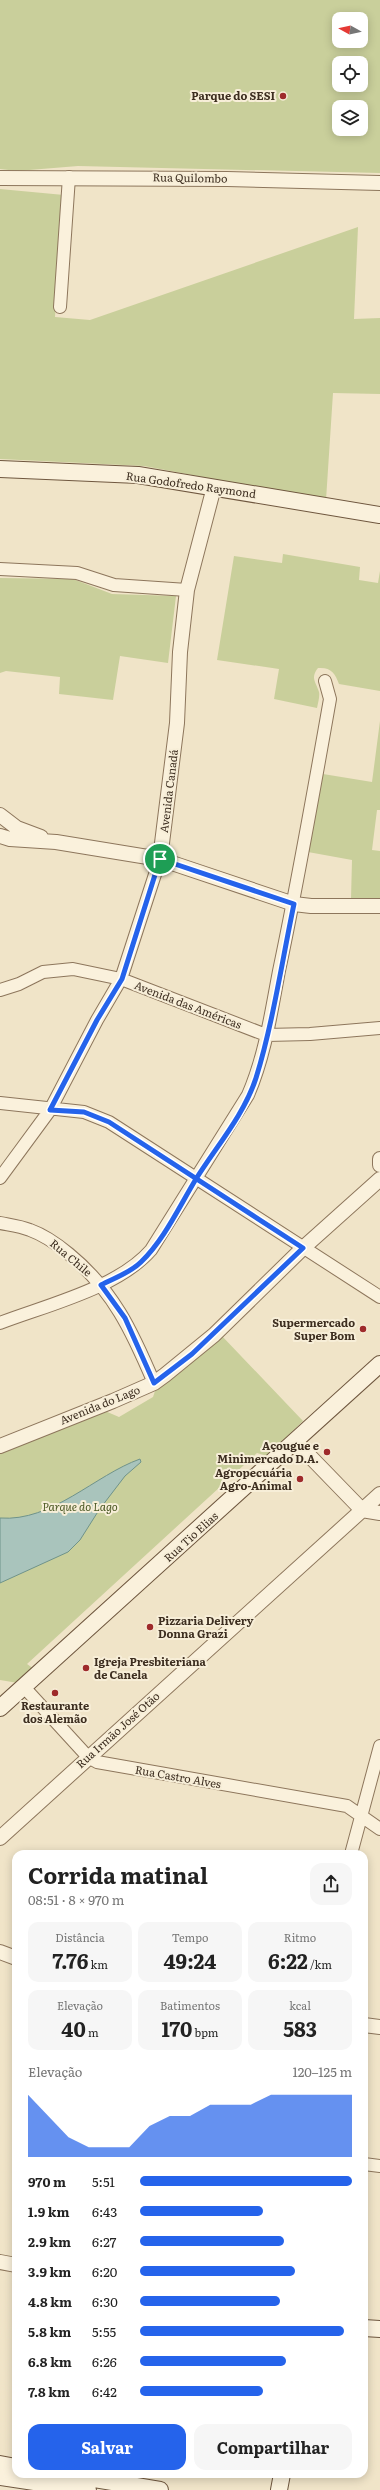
<!DOCTYPE html>
<html lang="pt">
<meta charset="utf-8">
<style>
body{margin:0;font-family:Literata,serif;background:#f6f6f6;color:#222;height:100vh;display:flex;flex-direction:column;font-size:15px;white-space:nowrap}
*{box-sizing:border-box;margin:0}
p{font-size:13px;color:#767676}
.icon{flex:none;width:22px;height:22px;fill:none;stroke:currentColor;stroke-width:2;stroke-linecap:round;stroke-linejoin:round}
.map{position:relative;flex:1;overflow:hidden}
.details{position:absolute;left:12px;top:1850px;width:356px;height:628px;display:flex;flex-direction:column;background:#fff;border-radius:12px;box-shadow:0 2px 10px #0003}
.details>*{flex:none}
.needle{width:26px;rotate:278deg}
.buttons{position:absolute;left:332px;top:12px;display:grid;gap:8px}
.buttons a{display:grid;place-items:center;width:36px;height:36px;border-radius:8px;background:#fff;box-shadow:0 2px 10px #0003;font-size:20px}
.pin{position:absolute;display:grid;place-items:center;width:34px;height:34px;color:#fff;margin:-17px;border:2px solid #fff;border-radius:50%;box-shadow:0 1px 4px #0007}
.round{display:grid;place-items:center;flex:none;width:42px;height:42px;border-radius:12px;background:#f6f6f6}
.head{display:flex;align-items:center;justify-content:space-between;height:68px;padding:0 16px}
h1{font-size:22px;font-weight:700;line-height:30px}
.metrics{display:grid;grid-template-columns:repeat(3,1fr);gap:6px;height:68px;padding:4px 16px}
.metrics div{display:grid;align-content:center;border-radius:10px;background:#f6f6f6;text-align:center}
.metrics b{font-size:20px;font-weight:700}
.metrics small{font-size:11px;font-weight:400}
.metrics p{font-size:11px}
.chart{height:112px;padding:8px 16px}
.chart p{display:flex;justify-content:space-between}
.chart svg{width:100%;height:72px;margin-top:4px;fill:#2563eb;opacity:.7}
.button{display:flex;gap:8px;margin-top:auto;padding:8px 16px}
.button a{flex:1;height:46px;border-radius:12px;background:#2563eb;color:#fff;font-size:16px;font-weight:700;line-height:46px;text-align:center}
.button a+a{background:#f6f6f6;color:#222}
ul{padding:0 16px;list-style:none;font-size:13px}
li{display:grid;grid-template-columns:64px 48px 1fr;align-items:center;height:30px}
li i{height:10px;border-radius:5px;background:#2563eb}
.map>svg:first-child{display:block}
.green{fill:#c9cf9b;fill-rule:evenodd}
.water{fill:#a9c4bc;stroke:#6f938a}
.lines{fill:none;stroke-linecap:round;stroke-linejoin:round}
.minor-casing{stroke:#8d765c;stroke-width:14}
.tertiary-casing{stroke:#8d765c;stroke-width:16}
.secondary-casing{stroke:#6f573f;stroke-width:18}
.minor{stroke:#faf1dc;stroke-width:12}
.tertiary{stroke:#faf1dc;stroke-width:14}
.secondary{stroke:#faf1dc;stroke-width:16}
.route-casing{stroke:#fff;stroke-width:8}
.route{stroke:#2563eb;stroke-width:5}
.poi-dot{fill:#9e2a2b;stroke:#f7eed8;stroke-width:1.5}
.labels{text-anchor:middle;stroke-width:4;stroke-linejoin:round;paint-order:stroke}
.poi-label{font-size:11px;font-weight:bold;fill:#3d2e20;stroke:#f7eed8;text-anchor:end}
.street-label{font-size:11px;fill:#3d2e20;stroke:#f7eed8}
.park-label{font-size:11px;font-style:italic;fill:#4d5a26;stroke:#f7eed8}
</style>
<div class="map">
<svg width="380" height="2490" viewBox="0 0 380 2490">
<rect width="100%" height="100%" fill="#f0e4c8"/>
<path class="green" d="M0,0H380V173L78,166L17,171L0,169ZM339,19H361V41H339ZM339,63H361V85H339ZM339,107H361V129H339Z
M0,189L64,195L55,317L90,320L358,227L354,319L380,318V394L333,393L326,500L144,466L0,459Z
M283,554L360,567L359,580L378,583L380,571V691L339,684C335,673 331,667 318,668C310,678 316,682 319,692C320,696 318,703 317,708L274,699L279,669L217,660L234,556L282,563Z
M0,578L73,579L112,594L176,596L168,663L120,656L113,700L59,694L60,677L6,671L0,673Z
M380,721V810H377L372,850L380,851V899H351L352,860L308,852L323,774L372,782Z
M221,1335L303,1421L267,1456L257,1453L27,1664L34,1669L18,1683L0,1680V1454L105,1411L119,1417L153,1397L156,1388L196,1359Z"/>
<path class="water" d="M140,1459L141,1462L125,1476L99,1510L80,1540L68,1552L0,1583V1518C52,1522 95,1475 140,1459Z"/>
<g class="lines">
<g class="minor-casing">
<path id="minor" d="M60,307L69,177
M0,569L77,573L114,585L187,590
M0,990L19,984L43,972L73,969L121,979L266,1035L310,1034L380,1028
M0,1103L84,1112L109,1122L380,1297
M0,1178L50,1110L97,1020L121,979L160,859
M0,1223C10,1225 20,1226 30,1230C44,1235 57,1244 69,1254C113,1290 132,1331 154,1383
M0,1323C47,1305 118,1288 151,1250L248,1095C265,1056 271,1013 279,971C298,881 314,790 330,699L325,681
M23,1686L88,1757L97,1762L347,1806L380,1829
M351,1854L380,1746
M364,2164L380,2166"/>
</g>
<g class="tertiary-casing">
<path id="tertiary" d="M0,178L227,179L380,183
M0,815L17,828L41,837
M0,836L10,839L56,842L160,859L294,904L311,906H380
M160,859L177,723L180,652L187,590L214,487
M380,1159V1165
M296,1442L362,1510
M0,1446L113,1401L154,1383L165,1375L214,1335L303,1248L380,1179
M362,1510L380,1513
M0,1838L380,1494
M0,1952L16,1958
M364,2025L380,2027
M0,2262L16,2265"/>
</g>
<g class="secondary-casing">
<path id="secondary" d="M0,469L138,475L380,515
M0,1708L380,1364
M364,2328L380,2329
M0,2464L16,2467
M64,2474L160,2490
M0,2477L88,2490
M279,2490L282,2474"/>
</g>
<use href="#minor" class="minor"/>
<use href="#tertiary" class="tertiary"/>
<use href="#secondary" class="secondary"/>
</g>
<g class="lines">
<g class="route-casing">
<path id="route" d="M160,859L294,904C282,961 273,1023 256,1078C244,1115 216,1147 196,1179C179,1207 164,1240 141,1262C130,1273 114,1278 101,1285L125,1318L154,1383L192,1354L303,1248L109,1122L84,1112L50,1110L97,1020L122,979L160,859"/>
</g>
<use href="#route" class="route"/>
</g>
<g class="poi-dot">
<circle cx="283" cy="96" r="4"/>
<circle cx="363" cy="1329" r="4"/>
<circle cx="327" cy="1452" r="4"/>
<circle cx="300" cy="1479" r="4"/>
<circle cx="150" cy="1627" r="4"/>
<circle cx="86" cy="1668" r="4"/>
<circle cx="55" cy="1693" r="4"/>
</g>
<g class="labels">
<g class="poi-label">
<text x="275" y="100">Parque do SESI</text>
<text x="355" y="1327">Supermercado<tspan x="355" dy="13">Super Bom</tspan></text>
<text x="319" y="1450">Açougue e<tspan x="319" dy="13">Minimercado D.A.</tspan></text>
<text x="292" y="1477">Agropecuária<tspan x="292" dy="13">Agro-Animal</tspan></text>
<text x="158" y="1625" text-anchor="start">Pizzaria Delivery<tspan x="158" dy="13">Donna Grazi</tspan></text>
<text x="94" y="1666" text-anchor="start">Igreja Presbiteriana<tspan x="94" dy="13">de Canela</tspan></text>
<text x="55" y="1710" text-anchor="middle">Restaurante<tspan x="55" dy="13">dos Alemão</tspan></text>
</g>
<g class="street-label">
<text transform="translate(190 178) rotate(1)" y="4">Rua Quilombo</text>
<text transform="translate(191 485) rotate(8)" y="4">Rua Godofredo Raymond</text>
<text transform="translate(169 791) rotate(-83)" y="4">Avenida Canadá</text>
<text transform="translate(188 1005) rotate(21)" y="4">Avenida das Américas</text>
<text transform="translate(71 1258) rotate(40)" y="4">Rua Chile</text>
<text transform="translate(100 1405) rotate(-22)" y="4">Avenida do Lago</text>
<text transform="translate(191 1537) rotate(-42)" y="4">Rua Tio Elias</text>
<text transform="translate(118 1730) rotate(-42)" y="4">Rua Irmão José Otão</text>
<text transform="translate(178 1777) rotate(10)" y="4">Rua Castro Alves</text>
</g>
<g class="park-label">
<text x="80" y="1511">Parque do Lago</text>
</g>
</g>
</svg>
<div class="buttons">
<a><svg class="needle" viewBox="-14 -14 28 28"><path d="M0-13l5 13h-10z" fill="#e53935"/><path d="M0 13l5-13h-10z" fill="#767676"/></svg></a>
<a><svg class="icon" aria-label="locate" viewBox="0 0 24 24"><circle cx="12" cy="12" r="6"/><path d="M12 2v4M12 18v4M2 12h4M18 12h4"/></svg></a>
<a><svg class="icon" aria-label="layers" viewBox="0 0 24 24"><path d="M12 4l9 5-9 5-9-5zM3 14l9 5 9-5"/></svg></a>
</div>
<div class="pin" style="left:160px;top:859px;background:#1e9e55"><svg class="icon" aria-label="arrive" viewBox="0 0 24 24"><path d="M6 21V4h12l-3 4 3 4H6"/></svg></div>
<section class="details">
<div class="head"><div><h1>Corrida matinal</h1><p>08:51 · 8 × 970 m</p></div><a class="round"><svg class="icon" aria-label="share" viewBox="0 0 24 24"><path d="M12 15V3M7 8l5-5 5 5M5 13v7h14v-7"/></svg></a></div>
<div class="metrics">
<div><p>Distância</p><b>7.76<small> km</small></b></div>
<div><p>Tempo</p><b>49:24</b></div>
<div><p>Ritmo</p><b>6:22<small> /km</small></b></div>
</div>
<div class="metrics">
<div><p>Elevação</p><b>40<small> m</small></b></div>
<div><p>Batimentos</p><b>170<small> bpm</small></b></div>
<div><p>kcal</p><b>583</b></div>
</div>
<div class="chart"><p><span>Elevação</span>120–125 m</p>
<svg viewBox="0 0 160 44" preserveAspectRatio="none"><path d="M0 44V6L10 19L20 32L30 38L40 38L50 38L60 25L70 19L80 19L90 12L100 12L110 12L120 6L130 6L140 6L150 6L160 6V44z"/></svg>
</div>
<ul>
<li><b>970 m</b>5:51<i style="width:100%"></i></li>
<li><b>1.9 km</b>6:43<i style="width:58%"></i></li>
<li><b>2.9 km</b>6:27<i style="width:68%"></i></li>
<li><b>3.9 km</b>6:20<i style="width:73%"></i></li>
<li><b>4.8 km</b>6:30<i style="width:66%"></i></li>
<li><b>5.8 km</b>5:55<i style="width:96%"></i></li>
<li><b>6.8 km</b>6:26<i style="width:69%"></i></li>
<li><b>7.8 km</b>6:42<i style="width:58%"></i></li>
</ul>
<div class="button"><a>Salvar</a><a>Compartilhar</a></div>
</section>
</div>
